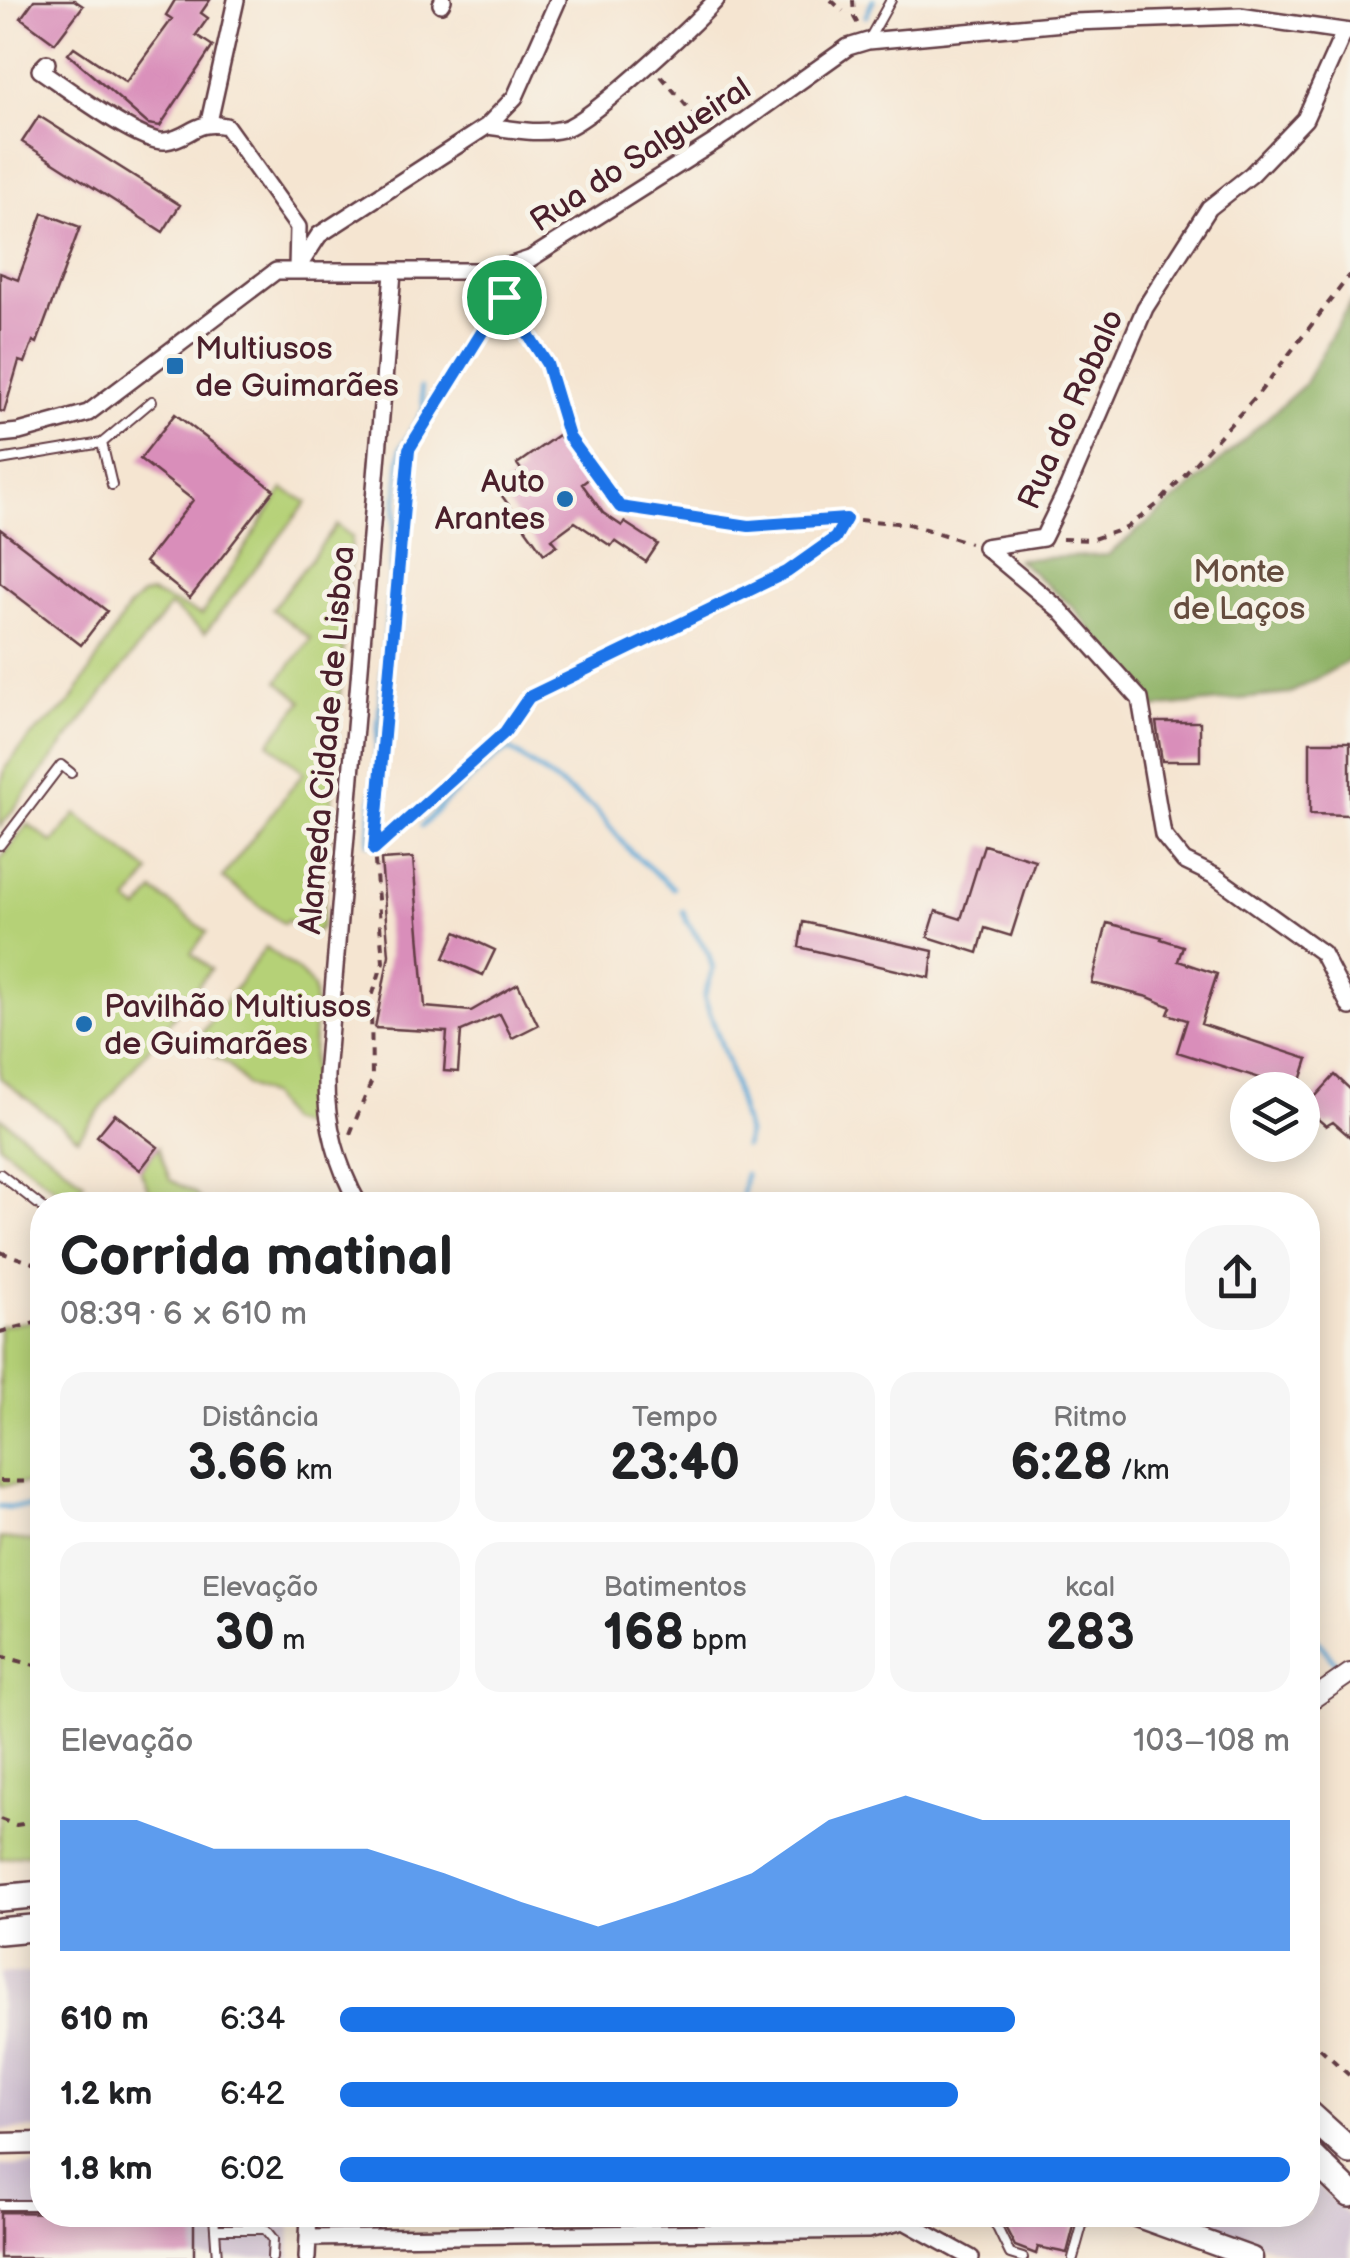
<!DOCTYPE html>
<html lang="pt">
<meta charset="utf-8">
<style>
body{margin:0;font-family:"Balsamiq Sans",sans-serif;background:#f6f6f6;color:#202124;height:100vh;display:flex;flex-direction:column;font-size:38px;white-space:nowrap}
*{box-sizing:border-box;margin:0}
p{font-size:32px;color:#757577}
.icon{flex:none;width:55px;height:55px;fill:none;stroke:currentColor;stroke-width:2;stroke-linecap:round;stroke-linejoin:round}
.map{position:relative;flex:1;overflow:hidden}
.drawer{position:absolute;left:30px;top:1192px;width:1290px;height:1035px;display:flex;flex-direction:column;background:#fff;border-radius:40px;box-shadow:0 5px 25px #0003}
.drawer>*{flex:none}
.buttons{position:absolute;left:1230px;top:1072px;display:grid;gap:20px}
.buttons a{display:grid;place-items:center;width:90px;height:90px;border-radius:50%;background:#fff;box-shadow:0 5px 25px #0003;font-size:50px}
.pin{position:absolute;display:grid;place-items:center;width:85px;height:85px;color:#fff;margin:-42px;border:5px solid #fff;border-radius:50%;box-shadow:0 2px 10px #0007}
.round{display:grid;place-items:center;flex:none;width:105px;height:105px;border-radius:40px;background:#f6f6f6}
.headline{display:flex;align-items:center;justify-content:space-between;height:170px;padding:0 30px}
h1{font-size:55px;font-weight:800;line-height:75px}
.figures{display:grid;grid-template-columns:repeat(3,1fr);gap:15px;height:170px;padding:10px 30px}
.figures div{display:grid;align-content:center;border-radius:25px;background:#f6f6f6;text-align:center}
.figures b{font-size:50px;font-weight:800}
.figures small{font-size:28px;font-weight:400}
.figures p{font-size:28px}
.chart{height:280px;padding:20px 30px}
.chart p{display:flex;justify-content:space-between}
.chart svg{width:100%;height:180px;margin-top:10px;fill:#1a73e8;opacity:.7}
ul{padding:0 30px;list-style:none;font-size:32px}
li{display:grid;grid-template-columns:160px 120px 1fr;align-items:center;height:75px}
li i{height:25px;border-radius:12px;background:#1a73e8}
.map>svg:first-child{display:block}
.industrial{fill:#cebed0}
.green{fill:#b5d177;stroke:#807851;stroke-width:2.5}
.forest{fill:#90b368;stroke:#6d694a;stroke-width:2.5}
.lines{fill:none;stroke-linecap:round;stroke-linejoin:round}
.stream{stroke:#5ea7d5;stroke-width:5}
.building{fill:#d98eba}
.service-casing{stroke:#643d44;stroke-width:12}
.minor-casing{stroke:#643d44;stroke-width:20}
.tertiary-casing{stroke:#643d44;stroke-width:22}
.secondary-casing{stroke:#643d44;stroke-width:25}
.trunk-casing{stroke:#643d44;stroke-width:30}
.path{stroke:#643d44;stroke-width:4;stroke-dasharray:8 8;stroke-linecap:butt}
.service{stroke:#fff;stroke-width:8}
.minor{stroke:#fff;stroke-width:15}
.tertiary{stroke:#fff;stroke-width:18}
.secondary{stroke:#fff;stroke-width:20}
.trunk{stroke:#fff;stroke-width:25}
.route-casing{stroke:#fff;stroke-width:20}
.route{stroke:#1a73e8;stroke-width:12}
.poi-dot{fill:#1f6fb2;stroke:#f7f3e8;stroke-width:4}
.labels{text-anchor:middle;stroke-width:10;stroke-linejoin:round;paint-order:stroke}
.street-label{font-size:32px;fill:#4a1f2b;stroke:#f7f3e8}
.poi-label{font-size:32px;fill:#4a1f2b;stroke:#f7f3e8;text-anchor:start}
.park-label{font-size:32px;fill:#654c3e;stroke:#f7f3e8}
</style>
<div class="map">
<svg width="1350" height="2258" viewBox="0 0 1350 2258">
<rect width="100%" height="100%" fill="#f7f3e8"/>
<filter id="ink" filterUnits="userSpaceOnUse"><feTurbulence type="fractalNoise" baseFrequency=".01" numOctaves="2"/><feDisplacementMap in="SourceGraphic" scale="20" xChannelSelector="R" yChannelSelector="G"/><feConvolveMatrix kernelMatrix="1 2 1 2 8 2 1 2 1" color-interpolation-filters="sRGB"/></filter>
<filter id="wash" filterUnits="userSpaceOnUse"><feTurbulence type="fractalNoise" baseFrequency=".0048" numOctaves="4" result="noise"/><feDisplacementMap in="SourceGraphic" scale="40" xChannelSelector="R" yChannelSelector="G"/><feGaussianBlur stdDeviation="2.25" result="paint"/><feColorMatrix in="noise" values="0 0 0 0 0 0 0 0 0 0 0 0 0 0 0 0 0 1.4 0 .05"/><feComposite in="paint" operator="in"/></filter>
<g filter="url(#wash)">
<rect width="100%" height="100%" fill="#f5e5d1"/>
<path class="industrial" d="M0,1973H42V2129L0,2130Z
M0,2166H42V2215H291L290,2258H0Z
M1308,2176L1350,2217V2258H1299L1183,2215H1308Z"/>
<path class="green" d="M283,489L307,502L205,633L170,606L0,827V786L6,767L29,738L71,702L128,608L142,595L151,593L202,615Z
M337,525L352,537L323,915L321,928L309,936L287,920L284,924L222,878L304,772L269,743L302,701L278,681L311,639L272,609Z
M76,814L150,872L128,902L139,910L154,891L207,932L191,953L211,969L78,1138L0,1078V860L28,824L53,843Z
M266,947C280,958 305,972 313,988C318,996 309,1105 311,1128L287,1121L270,1096L246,1085L229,1065L206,1052L196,1041Z
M0,1117L84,1182L70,1200L0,1145Z
M158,1147L170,1180L195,1193L204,1205H162L153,1200L140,1170Z
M38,1320L42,1335V1482L0,1486V1326Z
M0,1538L42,1542V1851L0,1859Z"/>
<path class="forest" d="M1350,303V660L1289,694L1152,708L1073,607L1017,559L1108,555L1198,481L1304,385Z"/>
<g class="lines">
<path class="stream" d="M866,16L873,0
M422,826L449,798L501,753L511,750L595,809L631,852L673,888
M369,843L401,448L424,409L421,388
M683,911L687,922L708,952L713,969L704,997L728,1063L747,1134L745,1146
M741,1205L745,1174
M0,1507H42
M1308,1629L1339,1667"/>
</g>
<g id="blocks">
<path class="building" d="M34,0H74L83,6L55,43L21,18Z
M175,0H210L201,13L208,18L196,35L213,46L160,126L148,124L68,54L74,47L126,82L172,19L166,15Z
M39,116L180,205L163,232L22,142Z
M43,213L80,227L37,343L33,341L25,363L19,361L4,412L0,411V273L18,280Z
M175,414L274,490L190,598L145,562L193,500L140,459Z
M558,435L590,478L582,484L603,513L622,526L624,522L658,544L646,562L615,541L611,546L575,522L552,539L557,545L544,554L497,489L522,471L517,464Z
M0,529L107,611L81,645L0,583Z
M1156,722H1200V761H1162Z
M1310,742H1350V815L1310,814Z
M984,845L1035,860L1011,936L985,928L978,953L928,937L936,911L961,919Z
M413,858L425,1007L471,1011L518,984L538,1025L512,1038L500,1014L461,1031L458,1072L444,1071L447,1032L375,1028L389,955L381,860Z
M803,922L933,951L930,978L799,947Z
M1107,923L1162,937L1161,939L1183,946L1178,961L1217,974L1201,1024L1308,1059L1298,1090L1177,1052L1187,1020L1168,1014L1171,1007L1148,997L1092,983Z
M456,932L495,950L483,975L444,958Z
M1335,1075L1350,1089V1137L1333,1122L1326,1126L1305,1108Z
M115,1114L158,1147L140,1170L97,1136Z
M0,2212L194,2215V2258H0Z
M999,2215H1064L1063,2218L1075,2222L1067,2253L1038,2247L1036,2254L1015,2246Z"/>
</g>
</g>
<g filter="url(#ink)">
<use href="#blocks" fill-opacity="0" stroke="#643d44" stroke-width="2.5"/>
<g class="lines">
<g class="service-casing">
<path id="service" d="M868,41L891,0
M102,443L152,401
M0,460L102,443L112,485
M0,845L61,765L71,773
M0,1174L42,1207
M0,2205H42
M214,2215L217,2258
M991,2215L1010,2254L1023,2258
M216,2229H265L273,2239L272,2258
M1073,2258L1085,2215"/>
</g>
<g class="minor-casing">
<path id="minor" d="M441,4L443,0
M47,63L40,70C64,86 140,144 165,141C191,138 194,119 226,126L298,227L297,269L319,235L487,126L515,97L558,0
M209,122L236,0
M487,126C512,129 538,135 563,129C589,123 694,24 716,0
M0,434L19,432L88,413L276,271H493L530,259L716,141L848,47L868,41L1074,22L1240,16L1350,32
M985,547L1043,538L1068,487L1145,308L1209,208L1252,174L1305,119L1344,32
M985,547L1060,610L1140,699L1163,835L1184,861L1215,876L1322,953L1350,1007
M359,1205C336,1164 325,1122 326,1075L393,273
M903,2215L904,2221L971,2258
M308,2238L868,2230L904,2221
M307,2258L309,2215"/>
</g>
<g class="tertiary-casing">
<path id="tertiary" d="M1308,1702L1350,1673"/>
</g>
<g class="secondary-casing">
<path id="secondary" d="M0,2144L42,2143
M1133,2215L1252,2258"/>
</g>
<g class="trunk-casing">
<path id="trunk" d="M0,1898L42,1894
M0,1931L42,1927
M1308,2113L1350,2151
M1308,2153L1350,2194"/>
</g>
<path class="path" d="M831,0L843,11
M853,0L854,17L860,28
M661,76L706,129
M499,285L547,364L569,437L620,507L749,526L846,519L909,524L970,543
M1062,539L1090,540L1126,528L1158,504L1259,393L1350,275
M374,849L505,732L529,697L787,572L835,537L845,519
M350,1134L372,1080L371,1000L383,962L374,849L409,449L505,297
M0,1252L42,1266
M0,1332L42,1321
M0,1481L42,1482
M0,1656L42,1667
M0,1819L16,1825L42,1821
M1308,2037L1350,2076"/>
<use href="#service" class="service"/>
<use href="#minor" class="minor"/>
<use href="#tertiary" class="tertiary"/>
<use href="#secondary" class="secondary"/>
<use href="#trunk" class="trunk"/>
</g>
</g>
<g class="lines" filter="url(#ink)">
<g class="route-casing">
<path id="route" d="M504,297L547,364L569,437L620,507L749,526L846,519L835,538L787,572L529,697L505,732L374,850L409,449Z"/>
</g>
<use href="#route" class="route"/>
</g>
<g class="poi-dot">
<rect x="165" y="356" width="20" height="20" rx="5"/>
<circle cx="565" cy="499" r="10"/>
<circle cx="84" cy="1024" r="10"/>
</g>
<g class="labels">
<g class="street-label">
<text transform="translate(640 154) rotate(-33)" y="11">Rua do Salgueiral</text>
<text transform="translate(1070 409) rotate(-66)" y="11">Rua do Robalo</text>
<text transform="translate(326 740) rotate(-85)" y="11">Alameda Cidade de Lisboa</text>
</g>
<g class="poi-label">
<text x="195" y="359">Multiusos<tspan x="195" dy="37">de Guimarães</tspan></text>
<text x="545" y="492" text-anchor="end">Auto<tspan x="545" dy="37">Arantes</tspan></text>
<text x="104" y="1017">Pavilhão Multiusos<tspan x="104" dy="37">de Guimarães</tspan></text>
</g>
<g class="park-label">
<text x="1239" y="582">Monte<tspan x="1239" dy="37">de Laços</tspan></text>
</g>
</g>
</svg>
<div class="buttons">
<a><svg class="icon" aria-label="layers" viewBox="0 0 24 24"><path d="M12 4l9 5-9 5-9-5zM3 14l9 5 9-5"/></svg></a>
</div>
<div class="pin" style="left:504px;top:297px;background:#1e9e55"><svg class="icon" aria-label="arrive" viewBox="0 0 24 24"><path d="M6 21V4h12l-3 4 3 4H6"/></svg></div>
<section class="drawer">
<div class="headline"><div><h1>Corrida matinal</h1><p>08:39 · 6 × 610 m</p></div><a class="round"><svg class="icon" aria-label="share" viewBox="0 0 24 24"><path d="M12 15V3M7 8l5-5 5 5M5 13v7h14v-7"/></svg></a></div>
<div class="figures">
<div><p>Distância</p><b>3.66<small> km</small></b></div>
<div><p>Tempo</p><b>23:40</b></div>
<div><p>Ritmo</p><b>6:28<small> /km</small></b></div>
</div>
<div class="figures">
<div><p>Elevação</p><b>30<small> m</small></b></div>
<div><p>Batimentos</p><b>168<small> bpm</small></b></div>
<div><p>kcal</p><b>283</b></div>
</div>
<div class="chart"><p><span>Elevação</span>103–108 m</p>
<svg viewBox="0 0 160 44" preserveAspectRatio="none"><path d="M0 44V12L10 12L20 19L30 19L40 19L50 25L60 32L70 38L80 32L90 25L100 12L110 6L120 12L130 12L140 12L150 12L160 12V44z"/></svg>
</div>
<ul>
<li><b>610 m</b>6:34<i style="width:71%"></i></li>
<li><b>1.2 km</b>6:42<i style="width:65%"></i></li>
<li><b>1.8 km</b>6:02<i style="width:100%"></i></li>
</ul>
</section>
</div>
